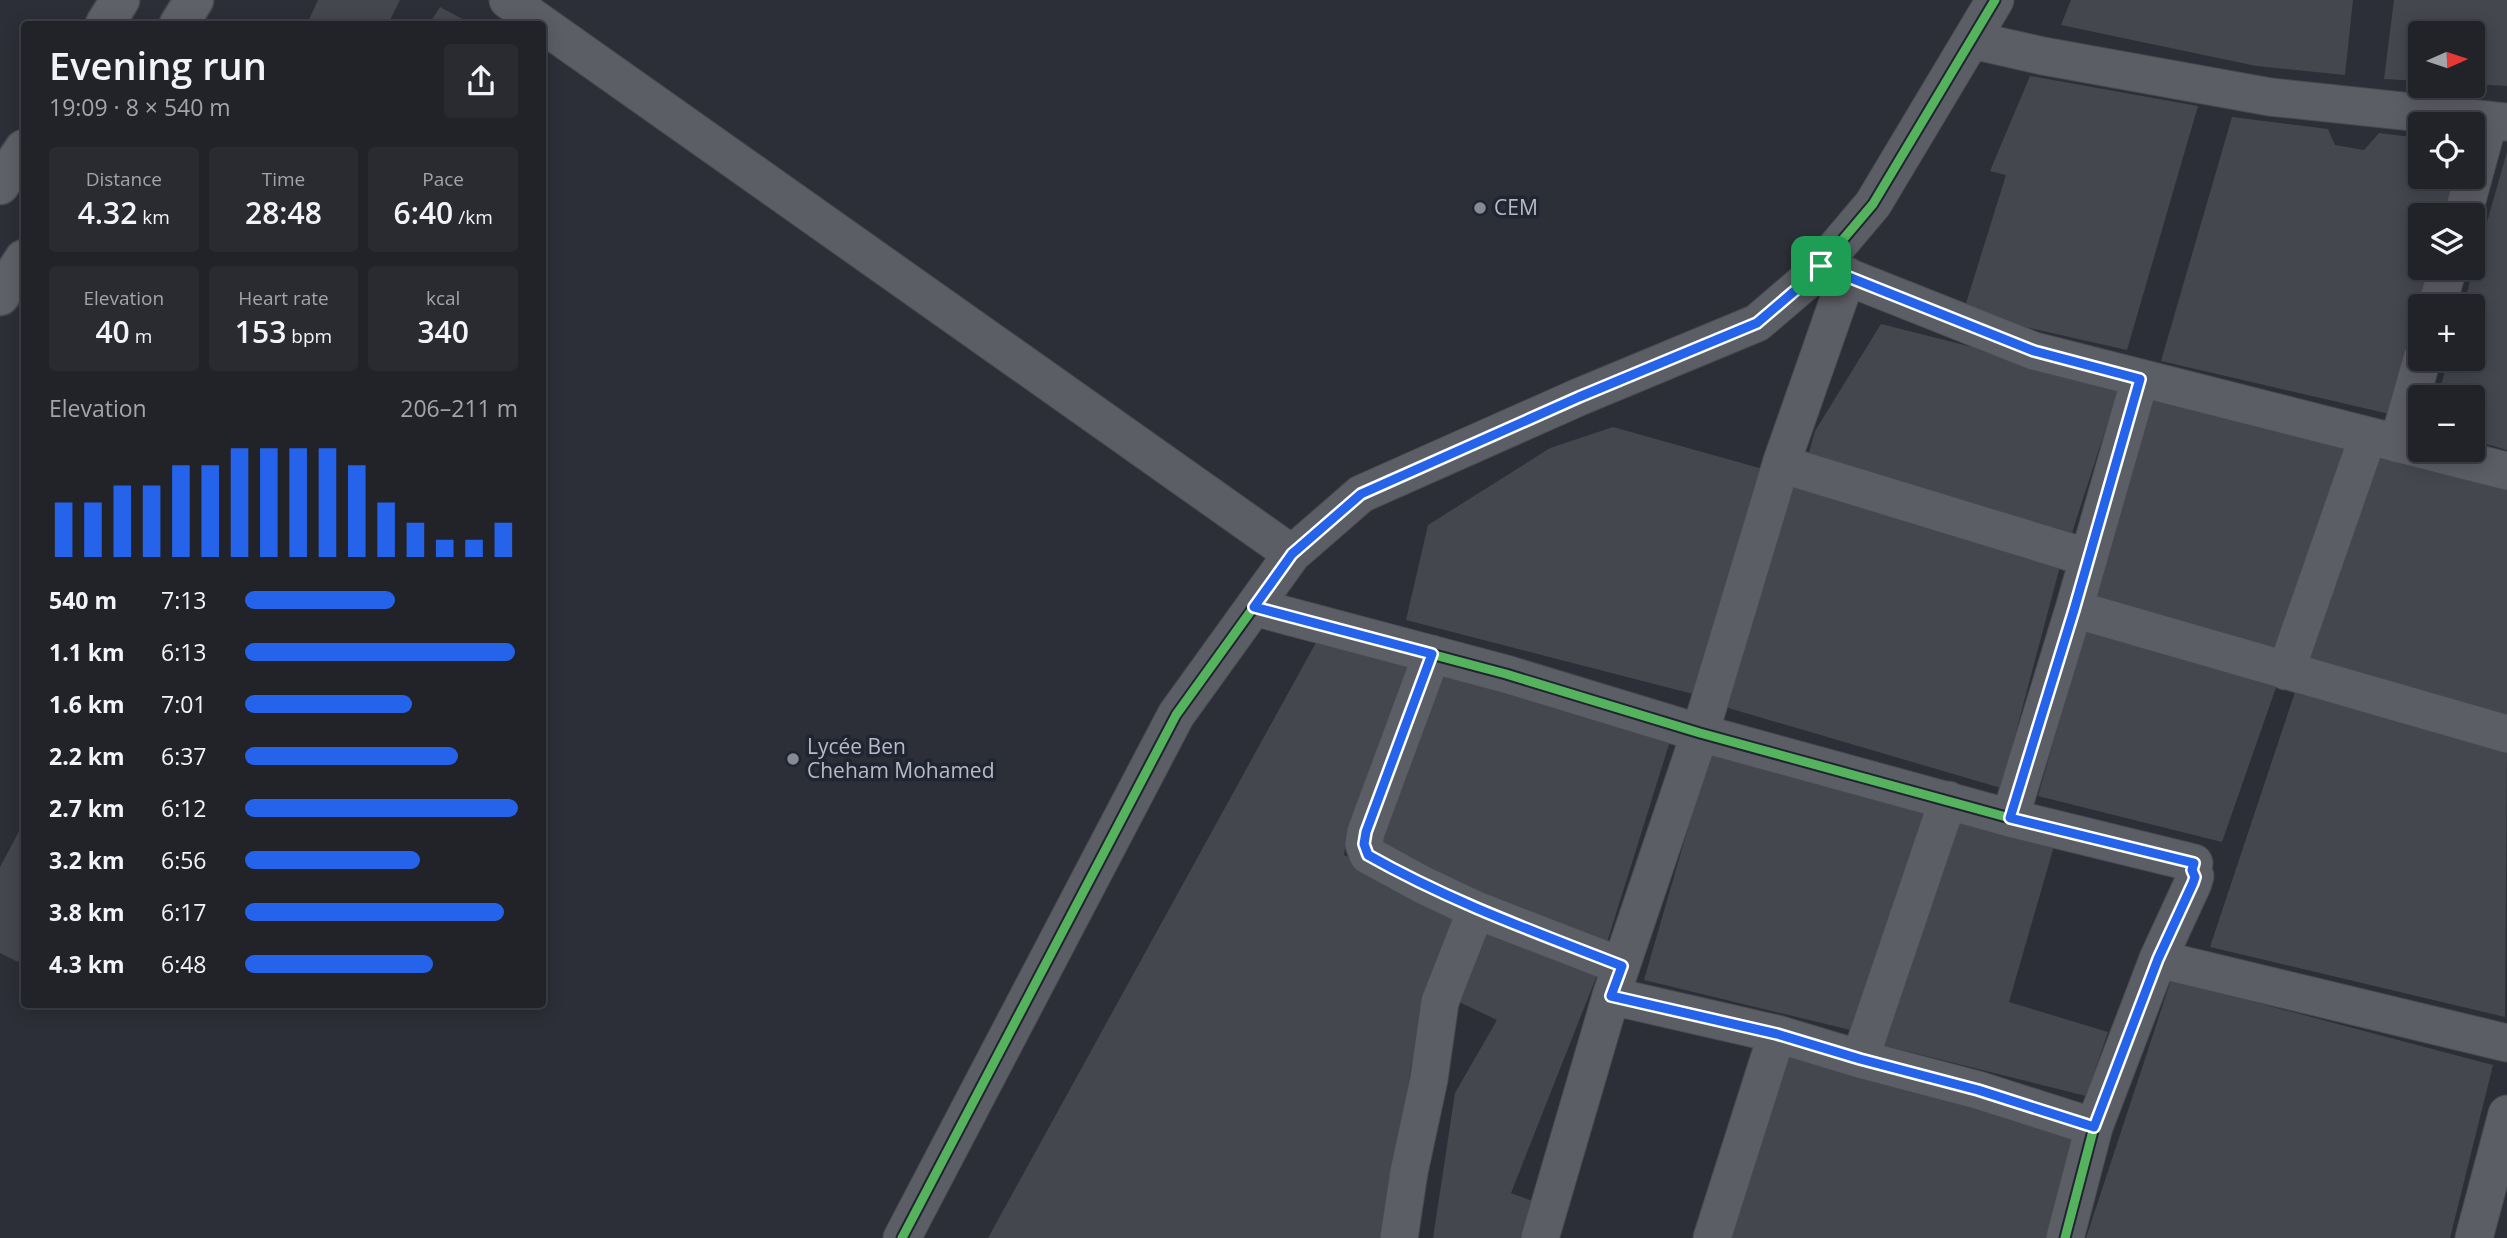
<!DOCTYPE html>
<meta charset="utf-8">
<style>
body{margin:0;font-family:"Open Sans",sans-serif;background:#292b31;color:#f1f3f6;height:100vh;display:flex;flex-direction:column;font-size:26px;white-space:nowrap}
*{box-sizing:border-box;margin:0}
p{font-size:23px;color:#a2a4a8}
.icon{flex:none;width:38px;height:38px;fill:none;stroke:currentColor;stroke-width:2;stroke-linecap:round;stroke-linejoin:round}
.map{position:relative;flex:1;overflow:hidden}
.drawer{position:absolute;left:21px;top:21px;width:525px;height:987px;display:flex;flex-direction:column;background:#212329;border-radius:7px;box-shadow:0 4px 18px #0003,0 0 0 2px #3e4046}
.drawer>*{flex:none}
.needle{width:46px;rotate:87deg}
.buttons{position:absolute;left:2408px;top:21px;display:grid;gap:14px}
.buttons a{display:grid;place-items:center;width:77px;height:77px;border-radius:7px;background:#212329;box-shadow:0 4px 18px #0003,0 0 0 2px #3e4046;font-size:35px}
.pin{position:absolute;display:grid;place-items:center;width:60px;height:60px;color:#fff;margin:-30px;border-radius:14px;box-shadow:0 4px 10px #0006}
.round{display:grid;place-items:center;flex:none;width:74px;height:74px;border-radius:7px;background:#292b31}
.head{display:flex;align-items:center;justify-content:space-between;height:119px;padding:0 28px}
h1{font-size:38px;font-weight:600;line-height:52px}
.stats{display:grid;grid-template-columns:repeat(3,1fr);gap:10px;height:119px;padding:7px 28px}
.stats div{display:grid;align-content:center;border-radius:7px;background:#292b31;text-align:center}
.stats b{font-size:30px;font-weight:600}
.stats small{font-size:19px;font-weight:400}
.stats p{font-size:19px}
.chart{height:196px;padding:14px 28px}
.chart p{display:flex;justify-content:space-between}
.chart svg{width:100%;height:126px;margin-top:7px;stroke:#2563eb;stroke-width:6}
ul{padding:0 28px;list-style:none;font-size:23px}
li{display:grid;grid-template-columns:112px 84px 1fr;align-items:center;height:52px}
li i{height:18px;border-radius:9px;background:#2563eb}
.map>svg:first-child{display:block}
.building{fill:#44474e}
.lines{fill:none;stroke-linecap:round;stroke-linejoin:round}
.street-casing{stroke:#484a50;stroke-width:39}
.primary-casing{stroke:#4a4c54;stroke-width:41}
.street{stroke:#5c5e65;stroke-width:37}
.primary{stroke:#5e6167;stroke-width:38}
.cycleway-casing{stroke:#202531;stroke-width:13}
.cycleway{stroke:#56b35d;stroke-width:9}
.route-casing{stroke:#fff;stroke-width:14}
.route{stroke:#2563eb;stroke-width:9}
.poi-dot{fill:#868a95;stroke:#202531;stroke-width:2.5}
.labels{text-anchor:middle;stroke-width:7;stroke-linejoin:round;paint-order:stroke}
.poi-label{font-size:21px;fill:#b6bbc7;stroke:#202531;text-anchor:start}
</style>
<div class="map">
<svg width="2507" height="1238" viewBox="0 0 2507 1238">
<rect width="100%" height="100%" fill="#2c2f37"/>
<path class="building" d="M318,0H400L388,24H307Z
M2071,0H2353L2345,75L2256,66L2061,25Z
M2394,0H2507V86L2473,84V33H2420V81L2384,79Z
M440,7L472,24H429Z
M2030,76L2198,106L2127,350L1963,313L2006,175L1990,171Z
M2232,117L2328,129L2335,145L2364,150L2379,133L2420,138V177H2462L2451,215H2420V268H2436L2420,306V323L2394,415L2161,361Z
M2507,152V450L2473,440V397H2438L2448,359H2473V306H2463Z
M1881,324L2120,384L2071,536L1808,456L1815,431Z
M2151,395L2348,447L2279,654L2087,597Z
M1613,427L1763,469L1697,695L1406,620L1428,525L1550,448Z
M2374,452L2507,489V719L2297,664Z
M1787,483L2062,559L2001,788L1725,707Z
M2088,623L2279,679L2222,842L2038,796Z
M1319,637L1412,665L1348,827L1344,855L1471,910L1417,1031L1383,1238H988Z
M1434,668L1671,738L1604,952L1373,848Z
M2297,686L2507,746L2505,1017L2210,947Z
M1711,749L1935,813L1863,1033L1644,980Z
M1952,815L2056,839L2009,1002L2108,1032L2086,1096L1878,1044Z
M24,822V949L18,962L0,953V867Z
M1491,919L1601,965L1511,1193L1546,1206L1535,1238H1433L1455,1093L1497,1020L1459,1002Z
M2171,980L2493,1065L2450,1238H2086Z
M1792,1050L2083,1135L2054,1238H1729Z"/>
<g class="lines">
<g class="street-casing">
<path id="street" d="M508,0L1292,554
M1972,40L2043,56L2270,97L2507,122
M2463,215L2489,120
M1825,268L2034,351L2507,471
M2437,306L2448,268
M2398,444L2422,359
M1781,464L2089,558
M1254,607L1506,674L1700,733L2010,818L2194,863L2192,870L2195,876L2193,883L2158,959L2094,1127L2065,1238
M2074,609L2507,734
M2286,671L2368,436
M2010,818L2074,609L2140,379
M1476,910L1621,966
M2158,959L2507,1043
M1611,996L1777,1034L1860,1059L1978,1090L2094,1127
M1860,1059L1948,800
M902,1238L1176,715L1292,554L1361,494L1579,397L1757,323L1812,276L1873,204L1995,0
M1399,1238L1409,1172L1429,1079L1440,1002L1476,910L1423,885L1368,855L1364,844L1366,832L1432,654
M1540,1238L1611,996L1700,733L1781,464L1847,276
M1712,1238L1777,1034
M2474,1238L2507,1114"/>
</g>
<g class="primary-casing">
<path id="primary" d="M105,24L120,0
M179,24L194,0
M0,185L24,149
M0,296L24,259"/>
</g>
<use href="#street" class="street"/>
<use href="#primary" class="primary"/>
<g class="cycleway-casing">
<path id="cycleway" d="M1254,607L1506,674L1700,733L2010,818L2194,863L2192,870L2195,876L2193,883L2158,959L2094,1127L2065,1238
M902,1238L1176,715L1292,554L1361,494L1579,397L1757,323L1812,276L1873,204L1995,0"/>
</g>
<use href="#cycleway" class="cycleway"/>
</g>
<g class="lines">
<g class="route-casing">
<path id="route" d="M1821,266L2034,351L2140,379L2074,610L2010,818L2194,863L2192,870L2195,877L2193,883L2158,959L2094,1127L1978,1090L1860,1059L1777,1034L1611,996L1622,966C1535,932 1449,901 1368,855L1364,844L1366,832L1432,654L1254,607L1292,554L1361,494L1579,397L1757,323L1812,276Z"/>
</g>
<use href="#route" class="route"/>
</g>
<g class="poi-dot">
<circle cx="1480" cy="208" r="7"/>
<circle cx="793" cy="759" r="7"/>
</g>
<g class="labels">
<g class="poi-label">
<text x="1494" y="215">CEM</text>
<text x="807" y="754">Lycée Ben<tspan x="807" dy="24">Cheham Mohamed</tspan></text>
</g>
</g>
</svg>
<div class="buttons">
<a><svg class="needle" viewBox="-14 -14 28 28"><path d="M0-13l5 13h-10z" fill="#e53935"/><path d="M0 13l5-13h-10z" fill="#a2a4a8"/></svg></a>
<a><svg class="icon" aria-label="locate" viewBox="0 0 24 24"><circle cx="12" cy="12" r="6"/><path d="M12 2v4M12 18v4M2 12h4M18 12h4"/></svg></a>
<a><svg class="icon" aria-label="layers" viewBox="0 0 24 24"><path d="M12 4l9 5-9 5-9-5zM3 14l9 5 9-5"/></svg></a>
<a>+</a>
<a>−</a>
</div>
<div class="pin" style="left:1821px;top:266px;background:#1e9e55"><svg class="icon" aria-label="arrive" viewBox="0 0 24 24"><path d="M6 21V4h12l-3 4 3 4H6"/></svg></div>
<section class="drawer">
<div class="head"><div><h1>Evening run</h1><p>19:09 · 8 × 540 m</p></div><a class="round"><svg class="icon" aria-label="share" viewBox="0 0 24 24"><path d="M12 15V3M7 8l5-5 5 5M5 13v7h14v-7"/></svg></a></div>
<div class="stats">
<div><p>Distance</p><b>4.32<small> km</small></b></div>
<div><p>Time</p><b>28:48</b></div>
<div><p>Pace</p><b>6:40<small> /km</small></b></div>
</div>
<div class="stats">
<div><p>Elevation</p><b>40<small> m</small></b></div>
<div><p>Heart rate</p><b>153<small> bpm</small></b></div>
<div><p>kcal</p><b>340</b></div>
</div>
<div class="chart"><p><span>Elevation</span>206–211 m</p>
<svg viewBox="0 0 160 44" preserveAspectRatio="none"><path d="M5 44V25M15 44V25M25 44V19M35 44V19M45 44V12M55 44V12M65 44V6M75 44V6M85 44V6M95 44V6M105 44V12M115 44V25M125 44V32M135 44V38M145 44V38M155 44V32"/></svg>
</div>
<ul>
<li><b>540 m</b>7:13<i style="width:55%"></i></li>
<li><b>1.1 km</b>6:13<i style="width:99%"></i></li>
<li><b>1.6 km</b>7:01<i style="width:61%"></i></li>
<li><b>2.2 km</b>6:37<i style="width:78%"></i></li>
<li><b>2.7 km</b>6:12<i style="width:100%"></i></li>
<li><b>3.2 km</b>6:56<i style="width:64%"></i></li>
<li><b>3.8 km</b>6:17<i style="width:95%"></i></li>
<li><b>4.3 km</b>6:48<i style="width:69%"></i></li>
</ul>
</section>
</div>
